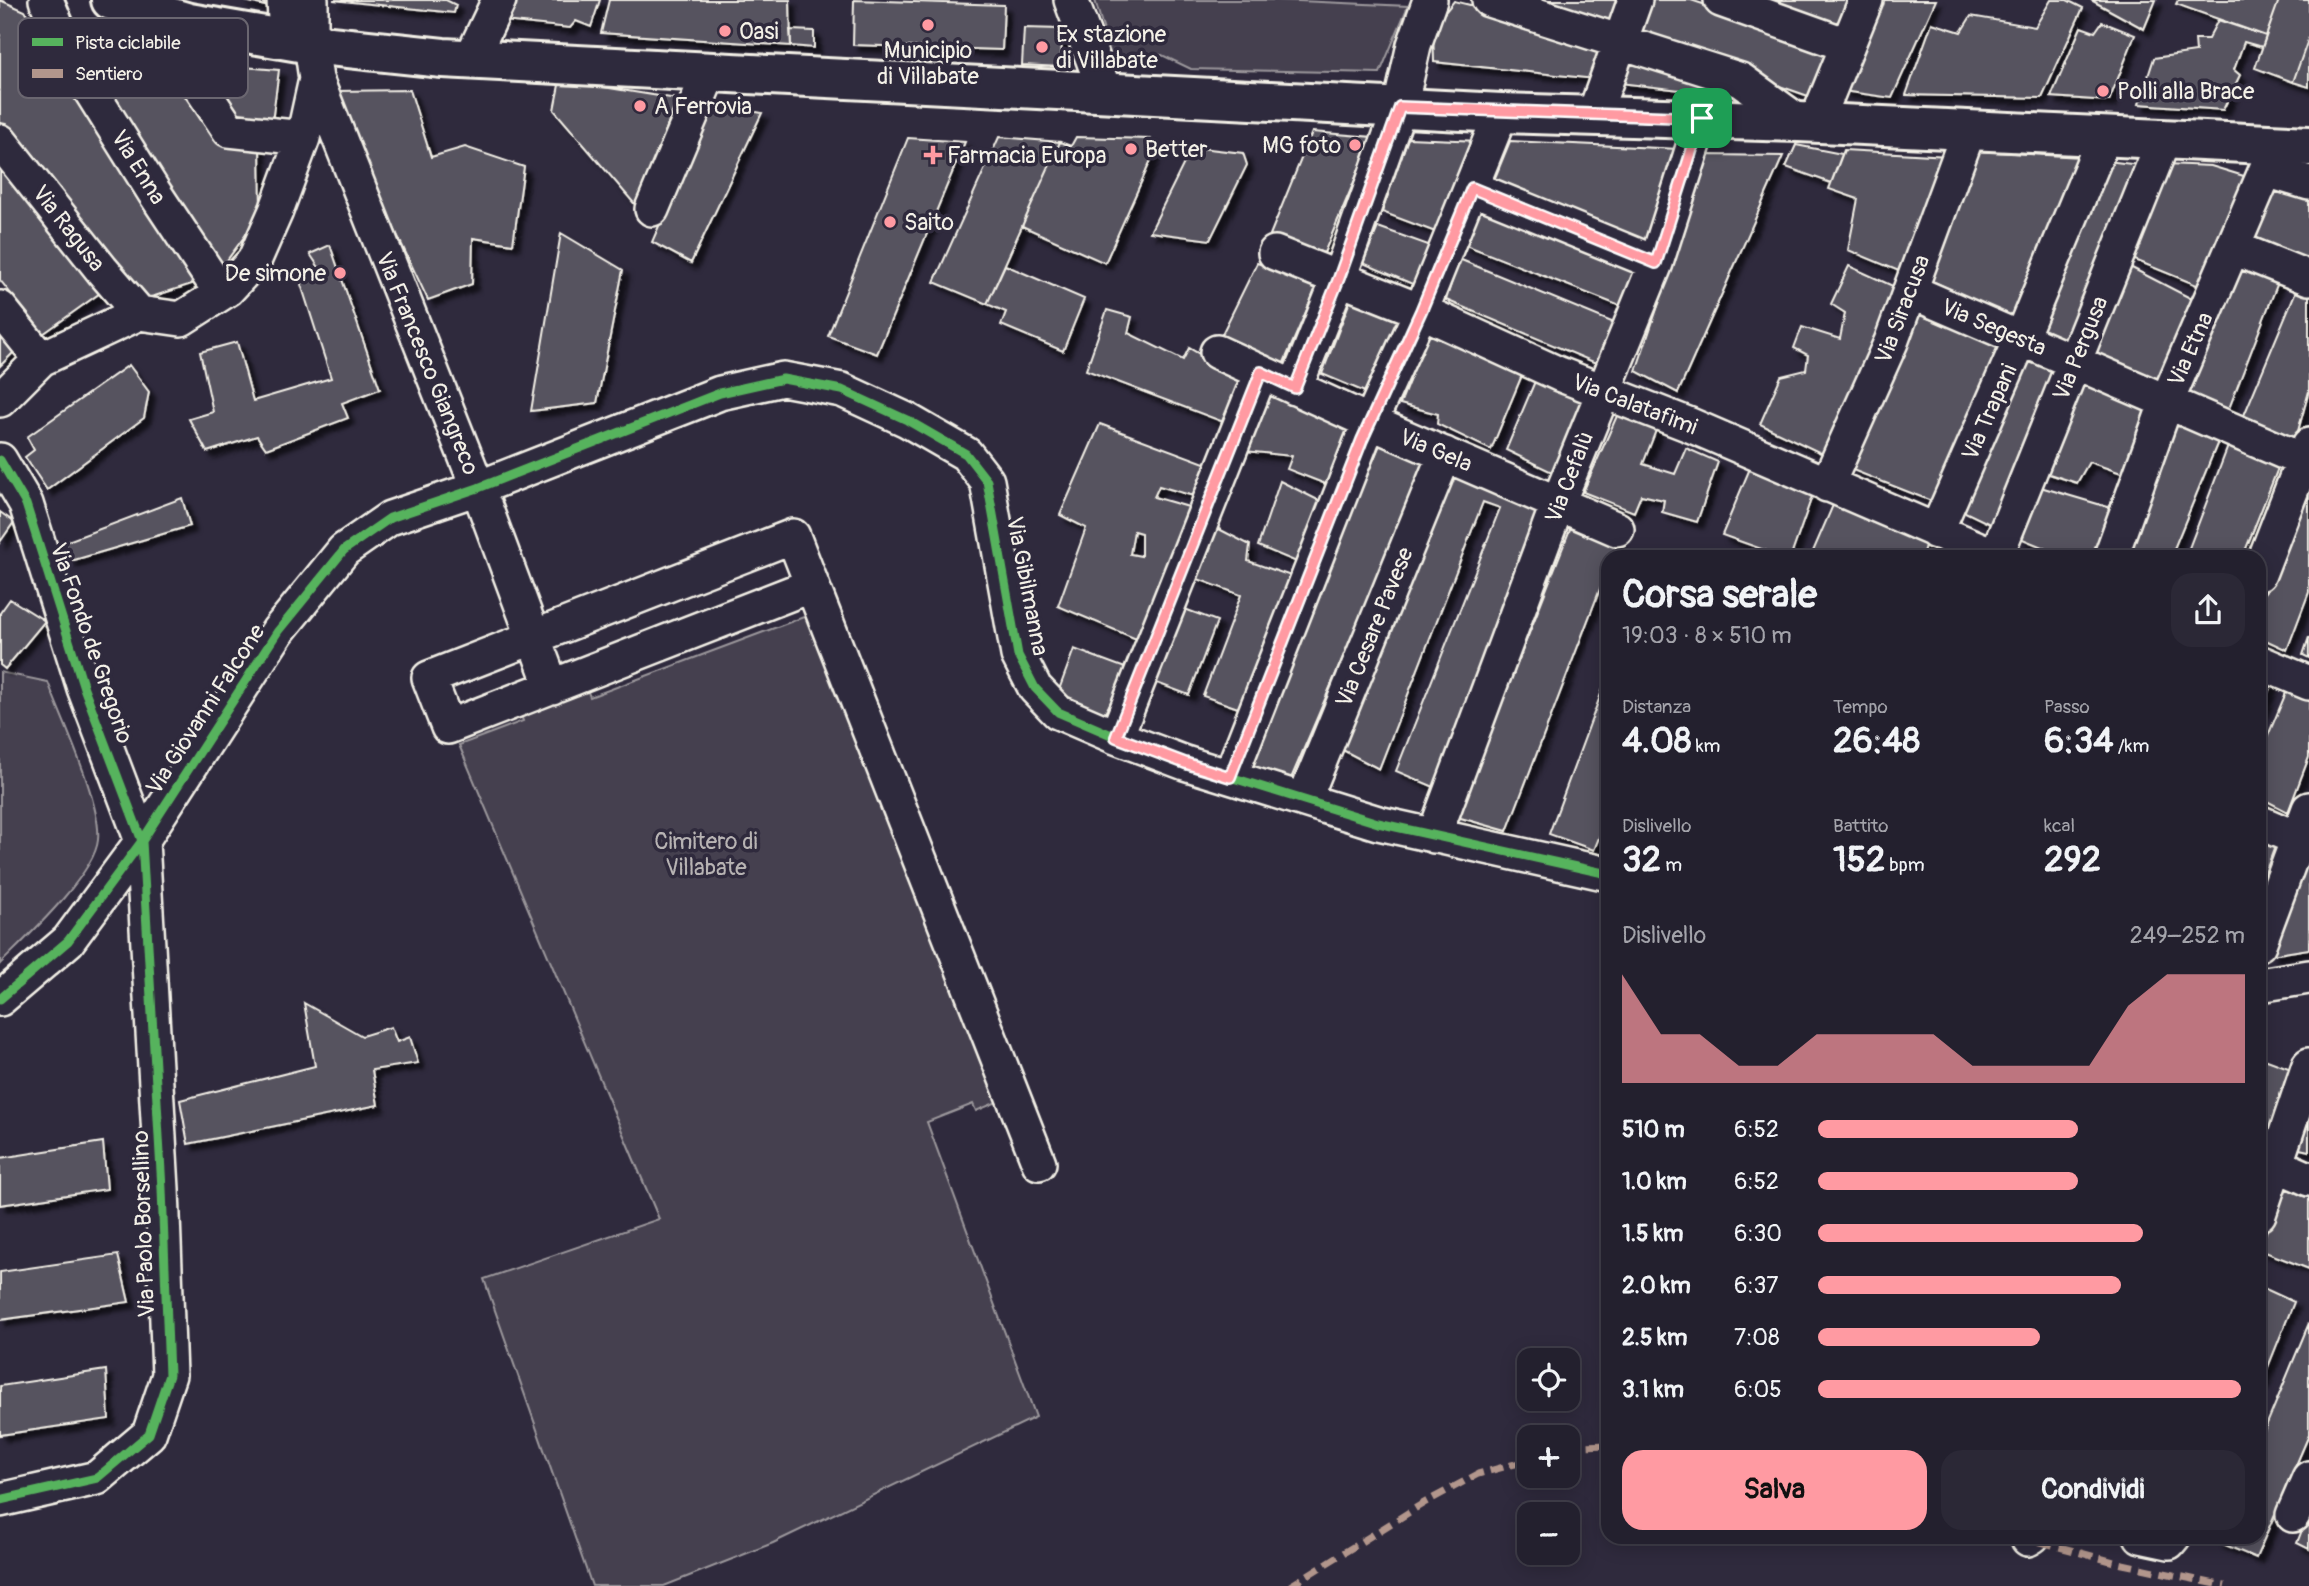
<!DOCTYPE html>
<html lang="it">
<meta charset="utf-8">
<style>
body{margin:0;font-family:Pangolin,sans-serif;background:#2b2836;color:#f1f3f6;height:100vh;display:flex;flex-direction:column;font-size:26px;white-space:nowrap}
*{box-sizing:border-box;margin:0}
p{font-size:23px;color:#a3a3aa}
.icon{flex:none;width:38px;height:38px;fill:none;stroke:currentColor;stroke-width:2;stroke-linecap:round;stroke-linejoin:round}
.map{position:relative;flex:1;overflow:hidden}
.panel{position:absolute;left:1601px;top:550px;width:665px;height:994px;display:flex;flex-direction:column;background:#23202e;border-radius:21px;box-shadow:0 4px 18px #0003,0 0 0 2px #403e4a}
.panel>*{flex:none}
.fabs{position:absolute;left:1517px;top:1348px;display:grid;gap:14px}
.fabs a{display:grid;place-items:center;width:63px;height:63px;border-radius:14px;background:#23202e;box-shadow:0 4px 18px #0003,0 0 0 2px #403e4a;font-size:35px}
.pin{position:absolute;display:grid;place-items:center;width:60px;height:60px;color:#fff;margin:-30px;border-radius:14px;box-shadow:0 4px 10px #0006}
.round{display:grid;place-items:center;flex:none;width:74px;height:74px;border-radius:21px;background:#2b2836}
.head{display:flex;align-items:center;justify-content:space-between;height:119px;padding:0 21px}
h1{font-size:38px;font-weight:800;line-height:52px}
.metrics{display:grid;grid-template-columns:repeat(3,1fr);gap:10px;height:119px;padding:7px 21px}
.metrics div{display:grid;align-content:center}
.metrics b{font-size:35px;font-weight:800}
.metrics small{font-size:19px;font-weight:400}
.metrics p{font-size:19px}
.chart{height:196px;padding:14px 21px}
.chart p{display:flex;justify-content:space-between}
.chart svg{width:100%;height:126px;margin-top:7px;fill:#ff9aa2;opacity:.7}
.button{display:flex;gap:14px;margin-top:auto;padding:14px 21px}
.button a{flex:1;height:80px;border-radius:21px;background:#ff9aa2;color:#111;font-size:28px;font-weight:800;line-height:80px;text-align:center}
.button a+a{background:#2b2836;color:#f1f3f6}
ul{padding:0 21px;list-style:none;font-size:23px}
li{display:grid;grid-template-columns:112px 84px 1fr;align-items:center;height:52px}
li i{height:18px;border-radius:9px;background:#ff9aa2}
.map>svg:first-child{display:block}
.green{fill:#454050;stroke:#9c989c;stroke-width:2}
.building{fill:#56525f;stroke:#f4f1e8;stroke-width:2;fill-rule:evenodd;filter:url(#shadow)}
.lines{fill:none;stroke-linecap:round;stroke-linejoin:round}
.minor-casing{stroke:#f4f1e8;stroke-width:38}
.major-casing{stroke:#f4f1e8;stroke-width:44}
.minor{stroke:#2f2a3d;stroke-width:33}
.major{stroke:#2f2a3d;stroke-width:38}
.quiet{stroke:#b2968c;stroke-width:7;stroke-dasharray:14 7;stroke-linecap:butt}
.cycleway-casing{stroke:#2f2a3d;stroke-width:13}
.cycleway{stroke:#56b35d;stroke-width:9}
.route-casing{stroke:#fff;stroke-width:14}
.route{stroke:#ff9aa2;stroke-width:9}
.poi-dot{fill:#ff9aa2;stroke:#2f2a3d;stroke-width:2.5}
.labels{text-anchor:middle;stroke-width:7;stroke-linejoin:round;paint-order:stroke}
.poi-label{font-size:23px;fill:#f4f1e8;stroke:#2f2a3d;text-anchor:start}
.street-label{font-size:23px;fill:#f4f1e8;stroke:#2f2a3d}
.park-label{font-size:23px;fill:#b7b3b3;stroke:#2f2a3d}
.key{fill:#2f2a3d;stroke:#6a6670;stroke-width:2}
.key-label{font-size:19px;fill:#f4f1e8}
</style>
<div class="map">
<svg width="2309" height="1586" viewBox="0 0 2309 1586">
<defs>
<filter id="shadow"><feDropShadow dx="6" dy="6" stdDeviation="2" flood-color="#0009"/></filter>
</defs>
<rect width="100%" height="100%" fill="#2f2a3d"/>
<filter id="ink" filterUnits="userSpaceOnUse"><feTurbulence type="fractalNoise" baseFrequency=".0143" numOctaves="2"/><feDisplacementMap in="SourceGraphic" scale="14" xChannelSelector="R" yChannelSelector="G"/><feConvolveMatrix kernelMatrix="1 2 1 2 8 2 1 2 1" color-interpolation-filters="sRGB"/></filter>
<g filter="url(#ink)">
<path class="green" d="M1095,0H1277L1408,6L1380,73L1191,69L1162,55L1144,56L1137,64L1113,63Z
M809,615L1002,1100L976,1111L973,1104L927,1122L1036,1417L773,1543L664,1586H592L484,1279L659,1219L459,745L523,721L518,707L584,682L590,697Z
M0,672L48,682C62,720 102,803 98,840C95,874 25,939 0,964Z"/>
<path class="building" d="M0,0L25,11L201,281L136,302L0,130Z
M241,0H263L265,6Z
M333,0H446L456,5L454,13Z
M513,0H600L591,27L576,21L570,28L503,21Z
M609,0H790L791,46L601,33Z
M854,0L1004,5L1002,50L853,45Z
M1518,0H1621L1611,32Z
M1647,0H1691L1833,48L1811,97L1634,35Z
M1757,0H1850L1840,30Z
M1878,0H1936L1892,98L1842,91Z
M2051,0H2067L2083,8L2042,98L1906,95L1932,23L1961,32L1971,16L2035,27Z
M2091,0H2156L2144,29Z
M2178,0H2279L2266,36L2176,4Z
M2279,0H2309V37L2293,82L2255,68Z
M1454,1L1490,10L1606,48L1595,79L1434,62L1433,27Z
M2218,20L2266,36L2262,47L2244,42L2234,70L2240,75L2223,110L2139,104L2154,58L2196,52L2195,39H2208Z
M2102,22L2135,35L2109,101L2051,97L2081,27L2095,32Z
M1024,28L1062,29L1061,67L1022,65Z
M790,30L814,31V48L791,46Z
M72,36L166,60L215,134L260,146L261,214L222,267Z
M2309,37V87L2293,82Z
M1628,55L1741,97L1619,83Z
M206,64L279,70L272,122L238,119Z
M560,80L677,99L638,208L554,110Z
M410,90L431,157L465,147L524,167L513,244L473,238L472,284L428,300L367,171L335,91Z
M712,104L762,113L691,263L652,242Z
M1312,132L1373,137L1324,253L1270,235Z
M999,137L1060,142L987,304L934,282Z
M1076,137L1151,139L1156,149L1105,263L1022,226L1060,142L1071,146Z
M908,138L965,142L877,354L828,336Z
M1408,138L1479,141L1438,233L1382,212Z
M1510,141L1679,149L1653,250L1492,185Z
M1796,145L1842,154L1831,183L1786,167Z
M1192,147L1243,153L1247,165L1210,240L1150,232Z
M1844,150L1948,156L1906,274L1848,250L1858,199L1829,189Z
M1976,151L2082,157L2016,320L1928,279Z
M0,154L107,288L43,334L0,280Z
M1709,155L1783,156L1678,393L1636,371Z
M2107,161L2140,165L2069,342L2042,329Z
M2166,164L2211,166L2247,177L2199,286L2130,258Z
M2267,185L2309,199V262L2248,239Z
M1482,201L1643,268L1630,310L1463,244Z
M1378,227L1434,247L1417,286L1363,263Z
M561,233L623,270L597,403L531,411Z
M330,245L380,389L342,403L348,418L266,449L257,436L207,452L189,419L213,412L200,352L237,342L253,401L331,378L299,278L322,272L310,254Z
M2236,257L2280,277L2228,411L2187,394Z
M1459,259L1619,325L1603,366L1446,300Z
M1257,263L1318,284L1283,365L1220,338Z
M1005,265L1084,299L1063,351L1001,325L1006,312L987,304Z
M1849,266L1895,287L1827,456L1760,424L1781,376L1806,370L1808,355L1794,348L1802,327L1840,339L1845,313L1831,304Z
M2128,266L2194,300L2161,381L2091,352Z
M2298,286L2309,291V391L2295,442L2242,420Z
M1352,296L1404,318L1372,395L1322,374Z
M1107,310L1132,317L1128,333L1183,360L1189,348L1242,379L1226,423L1086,370Z
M1912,312L2005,348L1939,504L1850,469Z
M0,326L18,348L0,366Z
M1430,328L1525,368L1491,450L1437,424L1438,414L1400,404Z
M2025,350L2061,362L1996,527L1963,511Z
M129,365L149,392L144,418L47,490L25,457L34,450L27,437Z
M2078,372L2153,400L2127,475L2089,462L2077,483L2043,472Z
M1538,374L1589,394L1556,474L1506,450Z
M1270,385L1361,425L1328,485L1287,469L1292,456L1244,451Z
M1620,409L1658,425L1643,464L1675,474L1686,448L1718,462L1697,522L1662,512L1664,500L1641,495L1634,512L1583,492Z
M2174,413L2222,432L2171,556H2121Z
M1100,424L1210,465L1197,497L1159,486L1154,497L1192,508L1141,641L1058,606L1086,528L1060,515ZM1134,531L1141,533V556L1130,554Z
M1384,435L1430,454L1290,781L1245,764Z
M2230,441L2280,463L2243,556H2186Z
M1753,461L1815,488L1791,556H1781L1722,535Z
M1457,466L1544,505L1434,787L1396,771L1500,508L1483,502L1379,769L1335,746Z
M2309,479V592L2287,650L2259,637V607Z
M1280,481L1322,502L1299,563L1258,546Z
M2037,486L2118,510L2098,556H2064L2020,538Z
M182,498L190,526L71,561L65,542Z
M1836,498L1928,535L1922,556H1811Z
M0,512L14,522L0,542Z
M1574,519L1620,538L1613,556H1608V568L1507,831L1457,817Z
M1215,527L1250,545L1248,561L1297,578L1238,708L1203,696L1241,595L1195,578Z
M10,599L45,621L5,669L0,665V613Z
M1182,608L1217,621L1189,695L1154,682Z
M2309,637V658L2303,655Z
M1074,649L1128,669L1105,713L1076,710L1056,698Z
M2259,671L2274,677L2259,717Z
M1608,675V815L1594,850L1549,834Z
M2288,688L2309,696V757L2288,812L2259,797V757Z
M2259,833L2277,841L2259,889Z
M2303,849L2309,852V949L2271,955Z
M304,1003L362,1036L391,1027L397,1042L410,1037L418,1063L372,1070L378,1105L188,1144L180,1100L315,1066Z
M2259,1057L2294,1070L2259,1165Z
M2309,1113V1151L2295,1148Z
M103,1142L107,1189L0,1205V1158Z
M2286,1174L2309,1185V1269L2260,1250Z
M118,1255L129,1302L0,1320V1272Z
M2259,1286L2294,1302L2262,1382L2259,1381Z
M2309,1323V1435L2256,1558L2218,1542L2221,1536H2259V1443Z
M106,1370L109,1419L0,1435V1386Z
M2309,1512V1549L2297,1543Z"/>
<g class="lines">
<g class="minor-casing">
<path id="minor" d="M46,0L72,61L154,192L221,293
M284,0L286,39
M1071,0L1105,92
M1489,0L1741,80L1799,122
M1721,0L1847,45
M189,23L193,64L201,88L229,130L303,138
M471,59L499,0
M316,79L478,488L552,687
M1594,115L1635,0
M1816,123L1866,0
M0,141L102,270L139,313
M2266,170L2309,183
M1472,188L1656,263
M652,209L710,71
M2234,248L2309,278
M1275,253L1421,311L1559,374L1690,425L1995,556
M1910,291L2309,463
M0,308L41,359
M1217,352L1370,422L1617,529
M1295,388L1339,278L1400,107L1414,45L1430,0
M0,400L41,359L139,313L181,319L228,289L254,261L276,211L303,138L316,79L311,44V0
M0,460L26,504L84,688L142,841L162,1189L169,1375L149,1434L97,1478L0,1500
M1827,485L1891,342L1969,130
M1936,532L2020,340L2104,137
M793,536L812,585L448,727L429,678Z
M1996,556L2164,139
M2111,556L2167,401L2277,144
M2259,574L2309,445
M812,585L1039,1163
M2259,662L2309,683
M1116,737L1261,372
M1230,777L1362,440L1421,311L1501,113
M1304,800L1445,454
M2259,822L2309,844
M1434,836L1558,503L1656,263L1702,119
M2259,944L2309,809
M2259,985L2309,977
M0,999L68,941L142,841L278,631L344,550L390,518L478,488L720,393L783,379L842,390L907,420L966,454L987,481L1018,655L1035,688L1058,712L1116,737L1185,763L1378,823L1608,874
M2275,1164L2309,1179
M2259,1214L2309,1065
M2293,1515L2309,1478
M2141,1536L2169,1542L2174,1536
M2028,1539L2033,1536"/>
</g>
<g class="major-casing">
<path id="major" d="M111,0L189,23L311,44L443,58L1501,113L1799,122L2309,146"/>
</g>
<use href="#minor" class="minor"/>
<use href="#major" class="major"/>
<path class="quiet" d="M1568,1449L1579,1446L1608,1445
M2019,1536L2118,1563L2225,1586
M1290,1586L1424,1503L1478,1474L1530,1460"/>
<g class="cycleway-casing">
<path id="cycleway" d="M0,460L26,504L84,688L142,841L162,1189L169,1375L149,1434L97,1478L0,1500
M0,999L68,941L142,841L278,631L344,550L390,518L478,488L720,393L783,379L842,390L907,420L966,454L987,481L1018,655L1035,688L1058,712L1116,737L1185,763L1378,823L1608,874"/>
</g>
<use href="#cycleway" class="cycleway"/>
</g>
</g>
<g class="lines" filter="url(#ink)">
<g class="route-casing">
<path id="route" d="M1400,107L1702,118L1656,263L1472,188L1421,311L1362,440L1230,777L1185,763L1116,737L1261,372L1295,388L1339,278Z"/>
</g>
<use href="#route" class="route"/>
</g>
<g class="poi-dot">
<circle cx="928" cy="25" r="7"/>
<circle cx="725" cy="31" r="7"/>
<circle cx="1042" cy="47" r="7"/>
<circle cx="2103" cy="91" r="7"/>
<circle cx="640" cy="106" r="7"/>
<circle cx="1355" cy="145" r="7"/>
<circle cx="1131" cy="149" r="7"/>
<path d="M929.5 144.5h7v7h7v7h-7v7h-7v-7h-7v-7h7z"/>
<circle cx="890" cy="222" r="7"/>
<circle cx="340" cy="273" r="7"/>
</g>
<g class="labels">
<g class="poi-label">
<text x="739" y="39">Oasi</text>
<text x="1056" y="42">Ex stazione<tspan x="1056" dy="26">di Villabate</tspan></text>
<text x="928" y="58" text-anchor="middle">Municipio<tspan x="928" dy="26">di Villabate</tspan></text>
<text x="2117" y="99">Polli alla Brace</text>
<text x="654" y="114">A Ferrovia</text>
<text x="1341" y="153" text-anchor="end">MG foto</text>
<text x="1145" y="157">Better</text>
<text x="947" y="163">Farmacia Europa</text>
<text x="904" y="230">Saito</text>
<text x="326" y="281" text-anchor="end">De simone</text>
</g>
<g class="street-label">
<text transform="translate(139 167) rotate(58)" y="8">Via Enna</text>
<text transform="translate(69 228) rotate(52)" y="8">Via Ragusa</text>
<text transform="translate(1902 309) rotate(-69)" y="8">Via Siracusa</text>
<text transform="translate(1994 327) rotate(23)" y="8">Via Segesta</text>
<text transform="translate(2080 348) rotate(-68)" y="8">Via Pergusa</text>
<text transform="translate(2190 349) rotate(-66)" y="8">Via Etna</text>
<text transform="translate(428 363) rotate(68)" y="8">Via Francesco Giangreco</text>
<text transform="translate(1635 404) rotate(21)" y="8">Via Calatafimi</text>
<text transform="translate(1989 412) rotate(-66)" y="8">Via Trapani</text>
<text transform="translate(1436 450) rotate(23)" y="8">Via Gela</text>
<text transform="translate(1569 477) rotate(-69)" y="8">Via Cefalù</text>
<text transform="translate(1028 586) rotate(79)" y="8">Via Gibilmanna</text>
<text transform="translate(1374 627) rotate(-68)" y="8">Via Cesare Pavese</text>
<text transform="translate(92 643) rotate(71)" y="8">Via Fondo de Gregorio</text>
<text transform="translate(205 709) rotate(-57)" y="8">Via Giovanni Falcone</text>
<text transform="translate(143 1224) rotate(-92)" y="8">Via Paolo Borsellino</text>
</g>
<g class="park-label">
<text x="706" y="849">Cimitero di<tspan x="706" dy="26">Villabate</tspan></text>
</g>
</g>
<rect x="18" y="18" width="230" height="80" rx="10" class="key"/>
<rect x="32" y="38" width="31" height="8" fill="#56b35d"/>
<rect x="32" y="69" width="31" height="9" fill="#b2968c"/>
<g class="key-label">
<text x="75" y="49">Pista ciclabile</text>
<text x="75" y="80">Sentiero</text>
</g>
</svg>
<div class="fabs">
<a><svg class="icon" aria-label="locate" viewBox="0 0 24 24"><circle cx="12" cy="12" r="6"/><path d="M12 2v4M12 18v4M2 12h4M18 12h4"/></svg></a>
<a>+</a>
<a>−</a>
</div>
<div class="pin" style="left:1702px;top:118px;background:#1e9e55"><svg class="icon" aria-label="arrive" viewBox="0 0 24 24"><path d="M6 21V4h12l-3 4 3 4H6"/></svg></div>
<section class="panel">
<div class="head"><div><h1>Corsa serale</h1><p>19:03 · 8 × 510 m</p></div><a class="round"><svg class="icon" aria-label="share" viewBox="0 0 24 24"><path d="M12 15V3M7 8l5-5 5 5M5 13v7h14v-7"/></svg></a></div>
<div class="metrics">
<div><p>Distanza</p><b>4.08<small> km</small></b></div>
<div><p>Tempo</p><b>26:48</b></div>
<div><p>Passo</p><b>6:34<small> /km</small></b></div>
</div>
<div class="metrics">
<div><p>Dislivello</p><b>32<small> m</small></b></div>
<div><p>Battito</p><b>152<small> bpm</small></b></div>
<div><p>kcal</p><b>292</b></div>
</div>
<div class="chart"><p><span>Dislivello</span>249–252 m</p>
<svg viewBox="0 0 160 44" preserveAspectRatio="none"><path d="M0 44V6L10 27L20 27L30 38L40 38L50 27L60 27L70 27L80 27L90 38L100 38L110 38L120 38L130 17L140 6L150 6L160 6V44z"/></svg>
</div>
<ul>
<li><b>510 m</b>6:52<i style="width:61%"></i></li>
<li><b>1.0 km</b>6:52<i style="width:61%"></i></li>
<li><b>1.5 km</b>6:30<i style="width:76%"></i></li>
<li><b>2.0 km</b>6:37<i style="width:71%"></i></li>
<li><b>2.5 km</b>7:08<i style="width:52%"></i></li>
<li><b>3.1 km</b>6:05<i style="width:99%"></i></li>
</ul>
<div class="button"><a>Salva</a><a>Condividi</a></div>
</section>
</div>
